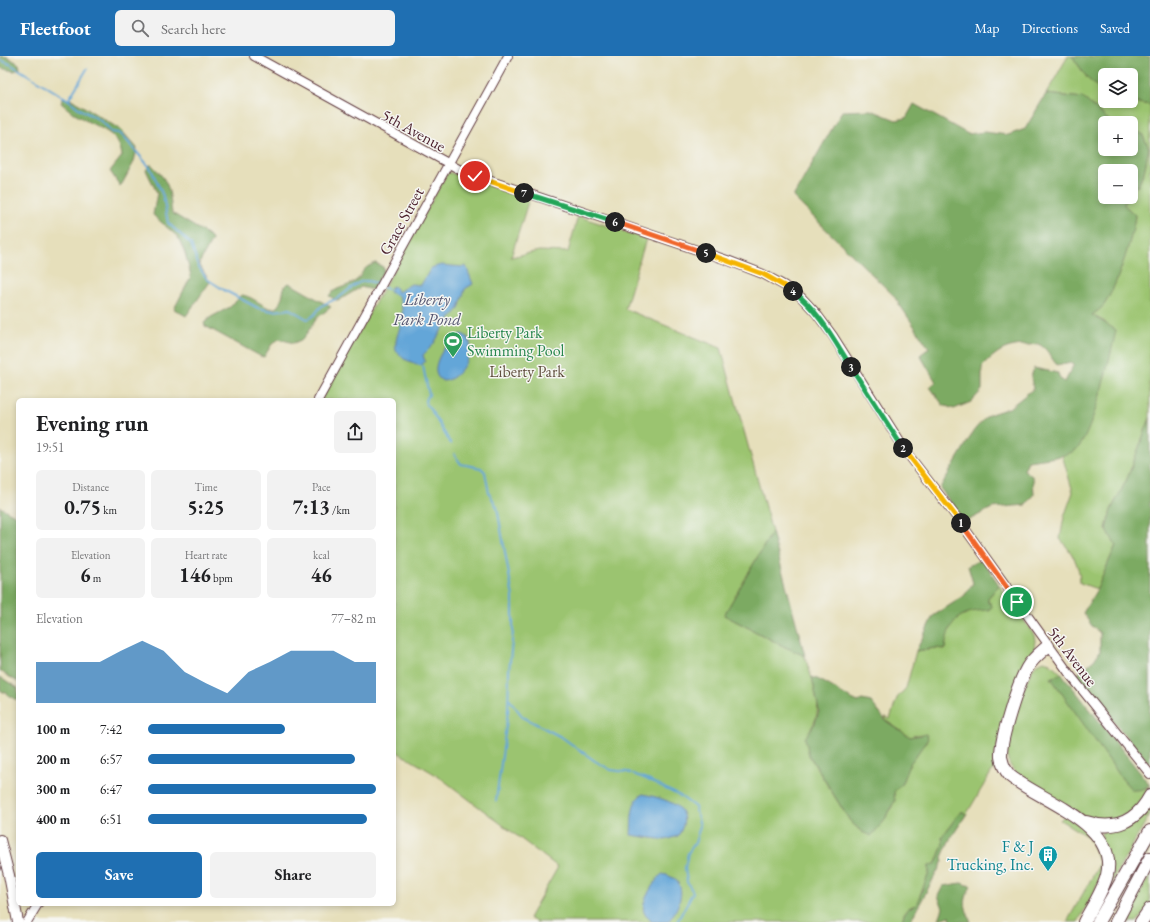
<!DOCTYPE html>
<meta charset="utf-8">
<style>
body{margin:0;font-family:"EB Garamond",serif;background:#f2f2f2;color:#202124;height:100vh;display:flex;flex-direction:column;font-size:15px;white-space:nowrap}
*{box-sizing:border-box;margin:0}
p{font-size:13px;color:#757577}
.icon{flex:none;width:22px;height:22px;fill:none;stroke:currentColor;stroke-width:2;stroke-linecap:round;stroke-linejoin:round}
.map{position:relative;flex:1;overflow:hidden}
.sheet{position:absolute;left:16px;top:342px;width:380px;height:508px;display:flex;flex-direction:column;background:#fff;border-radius:6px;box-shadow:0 2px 6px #0003}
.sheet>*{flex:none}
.tools{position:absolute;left:1098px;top:12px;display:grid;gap:8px}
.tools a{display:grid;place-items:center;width:40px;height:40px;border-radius:6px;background:#fff;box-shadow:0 2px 6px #0003;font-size:20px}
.pin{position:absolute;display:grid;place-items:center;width:34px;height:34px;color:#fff;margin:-17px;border:2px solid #fff;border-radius:50%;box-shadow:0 1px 4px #0007}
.km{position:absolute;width:20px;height:20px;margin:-10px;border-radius:50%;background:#222;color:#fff;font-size:11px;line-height:20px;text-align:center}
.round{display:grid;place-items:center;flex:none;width:42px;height:42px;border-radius:6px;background:#f2f2f2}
.summary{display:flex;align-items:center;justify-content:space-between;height:68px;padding:0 20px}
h1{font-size:22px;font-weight:700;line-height:30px}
.figures{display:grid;grid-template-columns:repeat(3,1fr);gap:6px;height:68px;padding:4px 20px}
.figures div{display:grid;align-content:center;border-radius:6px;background:#f2f2f2;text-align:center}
.figures b{font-size:20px;font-weight:700}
.figures small{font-size:11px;font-weight:400}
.figures p{font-size:11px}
.chart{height:112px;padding:8px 20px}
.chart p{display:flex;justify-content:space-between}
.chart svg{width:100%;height:72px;margin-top:4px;fill:#1f6fb2;opacity:.7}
.button{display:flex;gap:8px;margin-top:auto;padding:8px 20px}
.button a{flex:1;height:46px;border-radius:6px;background:#1f6fb2;color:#fff;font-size:16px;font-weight:700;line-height:46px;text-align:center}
.button a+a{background:#f2f2f2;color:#202124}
ul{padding:0 20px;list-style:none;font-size:13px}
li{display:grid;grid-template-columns:64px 48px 1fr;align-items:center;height:30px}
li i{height:10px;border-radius:5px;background:#1f6fb2}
header{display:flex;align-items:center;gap:24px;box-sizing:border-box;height:56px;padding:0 20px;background:#1f6fb2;color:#fff}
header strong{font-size:19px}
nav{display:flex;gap:22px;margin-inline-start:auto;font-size:14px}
.search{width:280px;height:36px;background:#f2f2f2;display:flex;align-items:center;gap:10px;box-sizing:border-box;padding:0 14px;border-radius:6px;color:#757577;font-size:15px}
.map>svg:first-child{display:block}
.green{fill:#9bc470;stroke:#72724e}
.forest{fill:#7caa62;stroke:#636446}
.water{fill:#64a6d8;stroke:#576282}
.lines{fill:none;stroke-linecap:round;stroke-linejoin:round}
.stream{stroke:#64a6d8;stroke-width:2}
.minor-casing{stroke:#613c41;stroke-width:10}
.major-casing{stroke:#613c41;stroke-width:12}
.highway-casing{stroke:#613c41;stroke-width:14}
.minor{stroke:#fff;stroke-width:8}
.major{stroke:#fff;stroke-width:10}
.highway{stroke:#fff;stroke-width:12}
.split-1-casing{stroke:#fff;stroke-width:8}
.split-2-casing{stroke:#fff;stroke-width:8}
.split-3-casing{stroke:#fff;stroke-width:8}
.split-4-casing{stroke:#fff;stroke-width:8}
.split-5-casing{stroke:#fff;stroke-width:8}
.split-6-casing{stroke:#fff;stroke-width:8}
.split-7-casing{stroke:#fff;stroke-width:8}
.split-8-casing{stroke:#fff;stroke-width:8}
.split-1{stroke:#f0652b;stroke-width:5}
.split-2{stroke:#f5b400;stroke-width:5}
.split-3{stroke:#22a559;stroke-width:5}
.split-4{stroke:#22a559;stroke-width:5}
.split-5{stroke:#f5b400;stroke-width:5}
.split-6{stroke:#f0652b;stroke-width:5}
.split-7{stroke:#22a559;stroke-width:5}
.split-8{stroke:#f5b400;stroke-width:5}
.labels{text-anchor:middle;stroke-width:3;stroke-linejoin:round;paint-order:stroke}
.street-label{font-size:16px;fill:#4a1f2b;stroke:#f6f6f2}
.leisure-label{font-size:16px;fill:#27864d;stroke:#f6f6f2;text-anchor:start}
.park-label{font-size:16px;fill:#625140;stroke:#f6f6f2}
.culture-label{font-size:16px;fill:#0d838f;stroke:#f6f6f2;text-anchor:end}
.water-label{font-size:17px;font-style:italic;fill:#545570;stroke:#f6f6f2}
</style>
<header>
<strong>Fleetfoot</strong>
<div class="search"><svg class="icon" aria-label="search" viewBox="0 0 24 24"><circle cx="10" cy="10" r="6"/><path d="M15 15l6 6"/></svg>Search here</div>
<nav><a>Map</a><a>Directions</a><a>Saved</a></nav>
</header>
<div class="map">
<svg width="1150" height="866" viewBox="0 0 1150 866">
<rect width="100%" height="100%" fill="#f6f6f2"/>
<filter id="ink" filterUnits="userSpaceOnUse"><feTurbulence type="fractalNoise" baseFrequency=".025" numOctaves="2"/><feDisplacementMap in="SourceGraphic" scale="8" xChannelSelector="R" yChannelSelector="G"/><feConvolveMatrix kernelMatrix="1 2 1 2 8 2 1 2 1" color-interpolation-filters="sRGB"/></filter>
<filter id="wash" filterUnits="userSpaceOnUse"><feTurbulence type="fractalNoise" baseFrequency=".012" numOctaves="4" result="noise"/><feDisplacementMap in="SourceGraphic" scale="16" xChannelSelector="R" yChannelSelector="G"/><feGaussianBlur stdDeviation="0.9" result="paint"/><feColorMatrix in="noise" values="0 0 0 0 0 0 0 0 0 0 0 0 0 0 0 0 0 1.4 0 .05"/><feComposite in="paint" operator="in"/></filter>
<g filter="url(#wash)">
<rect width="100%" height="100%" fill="#e6dfbb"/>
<path class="green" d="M1068,0H1072L1088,23L1105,37V45H1125L1150,49V362L1127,423L1111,454L1106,473L1116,489L1097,533L1080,527C1080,509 1072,496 1060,483L1064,461L1073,436L1062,399L1078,392L1111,296L1105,266L1092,259C1096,256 1101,253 1104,249C1116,231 1133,180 1135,159L1124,149L1126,141H1131V132L1138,130L1144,116L1149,92L1142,78L1131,76V67H1112L1083,42L1046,38Z
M448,116L529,143L511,201L539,195L568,196L578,160L646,183L625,253L721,292L772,476L724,559L783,590L805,600C812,628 828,651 808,677L809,699L816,711L850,765L862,776L871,779L885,764L888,756L892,751L894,736L901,729L909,708L926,686L920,678L910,681L886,665L885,661L890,663L897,642L906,632L916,595L935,592L945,593C946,586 945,576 949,571C957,559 975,552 989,554L988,542L999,529L1034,579L1035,584L1034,593L1022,610L995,699V710L966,759L964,756H960L942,781L943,788L936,807L929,810V817L916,849C905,852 904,856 902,866H536L529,862L558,811L438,720L394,694V344H321Z
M1044,605L1050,607L1062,618L1052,622L1123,724L1133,734L1147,732L1150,729L1143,742L1133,755L1109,766L1089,763L1018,719C1012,713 1007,706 1007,698C1006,681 1024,625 1034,611C1036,607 1040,607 1044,605Z
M1150,748V758L1089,866L1106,831L1101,777Z
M1064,760C1072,765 1084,770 1090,778C1116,809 1093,836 1078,866H1067L1100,807L1088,781L1060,764Z
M1150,785V792L1110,866H1104Z
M1150,818V848L1137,866H1125Z"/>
<path class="forest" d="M0,0L8,1L19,8L20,13L14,15L0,12Z
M1072,0H1150V49L1125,45H1131V19H1105V37L1088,23Z
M1046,38L1083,42L1112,67H1105V93H1131V76L1137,75L1142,78L1149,92L1144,116L1138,130L1131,132V115H1105V141H1126L1124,149L1135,159C1133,181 1117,230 1104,249C1101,253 1096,256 1092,259L1116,274C1111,298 1093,376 1078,392C1070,401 1040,403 1028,405L1024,414L1033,421L1034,439L1026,449L992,452L965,466L940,432L975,373L988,359L1009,352L1033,333L1031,321L1034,312L1058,317L1060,323L1065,326L1074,308L1071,306L1057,309C1051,303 1048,292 1038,288C1036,288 1031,289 1029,289C1006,289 997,295 982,311V334L971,346L954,353L943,349L930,331L936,326L920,299L929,292L893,239L793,141L842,55L871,54L896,64L906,62L914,48L968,78L984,76L1008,79L1025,73Z
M63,42L73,44L121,74L137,92L134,106L122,128L120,130L110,115L122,100C119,76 100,73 83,63C75,59 68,53 61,47Z
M150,109H152C170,127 169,132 172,157L210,180L212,184L199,208L210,226L186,260L174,253L191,220L185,197L178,181L153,159L157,137L146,114Z
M376,207L383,211L384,214L373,234L361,231L338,245L329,240C333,232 347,231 354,226C365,219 358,213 376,207Z
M289,227L331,251L317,262L303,283L294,287L279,283L272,288L264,301L260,300L205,270L204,267L211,261L230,251L242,239C262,242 278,272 284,231Z
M1150,362V708L1128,683L1076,619L1094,604L1100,595V577L1092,570L1083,557L1097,533L1116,489L1106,473L1111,454L1127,423Z
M0,451L18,461V626L0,615Z
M772,476L805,600L783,590L724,559Z
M982,503L999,529L988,542V547H991L992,551C988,555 983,554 977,555C953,559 948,571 945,593L935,592L916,595L933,560L964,540L973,527L968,510Z
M1062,618L1149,728C1145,734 1140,734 1132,734L1123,724L1051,622Z
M0,621L18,632V645L0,634Z
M812,621C829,627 842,639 858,646L862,644L871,646L886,665L910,681L926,678L928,683L909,709L901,729L894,736L895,745L888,756L885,764L871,780L862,776L850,765L809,699L805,682L815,667L819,655Z
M960,756H964L966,759L949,785L942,801L943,805L910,866H902C904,856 906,852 916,849L929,817V810L936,807L943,788L942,781Z
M961,827L971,830C963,846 964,849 971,866H951L950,860L939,863L943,852L938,840L943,830Z"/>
<path class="water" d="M441,209L463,211L466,210L473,228L465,233L459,253L446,267L433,289L423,299L425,305L421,310L404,303L396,295C393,275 410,266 398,240L389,236L391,231L394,230L398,236L411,228L421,229L431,212Z
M461,278C483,282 462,325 443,325C424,317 447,282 461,278Z
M643,738C665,743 697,750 678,780L665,784L631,779C632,767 630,744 643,738Z
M662,818C691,823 681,850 668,866H652C650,863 645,860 644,856C640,847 655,824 662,818Z"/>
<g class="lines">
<path class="stream" d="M0,4L10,8L62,40C69,43 73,48 80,53C91,60 104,64 111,76L119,77L124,81L151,113L163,140L168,167L191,188L199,211L207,223L224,234L258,252L273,255L290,253L307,263C315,262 317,253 323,249C329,245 336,244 341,240C355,230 360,219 379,229
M69,43L87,13
M383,231L390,234
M423,310L429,339L425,344L426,349L429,351L451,388
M454,398L461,408L481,412L485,416L489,437L497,451L513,541V575L509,615L508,655L496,745
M509,643L523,661L563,682L595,705L611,714L627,716L644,722L680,740L695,751L700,770L695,787L688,797L685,812L687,826L693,836L677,866"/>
</g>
</g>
<g filter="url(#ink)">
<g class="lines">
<g class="minor-casing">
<path id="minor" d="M254,0L464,116L727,204L763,218L785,230L801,241L816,257L833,280L907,397L958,463L1071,620L1150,718
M318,344L508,0
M27,866L38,848"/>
</g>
<g class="major-casing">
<path id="major" d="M0,784L9,819L18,866"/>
</g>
<g class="highway-casing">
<path id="highway" d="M1048,590C1040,597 1032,603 1027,612C1018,628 1000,683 1001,701C1002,708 1005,714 1010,720C1041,745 1119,768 1107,819C1103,835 1092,851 1084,866
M1086,766C1114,775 1136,766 1150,740
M1098,866L1150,775
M1116,866L1150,802
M1141,866L1150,853"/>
</g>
<use href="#minor" class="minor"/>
<use href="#major" class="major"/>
<use href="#highway" class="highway"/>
</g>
</g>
<g class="lines" filter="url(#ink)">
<g class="split-1-casing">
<path id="split-1" d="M961,467L1017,546"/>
</g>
<g class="split-2-casing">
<path id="split-2" d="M903,392L961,467"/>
</g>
<g class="split-3-casing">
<path id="split-3" d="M851,311L903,392"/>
</g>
<g class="split-4-casing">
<path id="split-4" d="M793,235C819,255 834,284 851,311"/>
</g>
<g class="split-5-casing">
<path id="split-5" d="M706,197L763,218L793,235"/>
</g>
<g class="split-6-casing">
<path id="split-6" d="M615,166L706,197"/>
</g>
<g class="split-7-casing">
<path id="split-7" d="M524,137L615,166"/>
</g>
<g class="split-8-casing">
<path id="split-8" d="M475,120L524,137"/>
</g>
<use href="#split-1" class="split-1"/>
<use href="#split-2" class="split-2"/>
<use href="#split-3" class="split-3"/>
<use href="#split-4" class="split-4"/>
<use href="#split-5" class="split-5"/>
<use href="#split-6" class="split-6"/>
<use href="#split-7" class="split-7"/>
<use href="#split-8" class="split-8"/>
</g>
<defs>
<g id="stadium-pin" transform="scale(1)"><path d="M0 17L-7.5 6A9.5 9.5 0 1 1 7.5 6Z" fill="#2e9e5b" stroke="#f6f6f2"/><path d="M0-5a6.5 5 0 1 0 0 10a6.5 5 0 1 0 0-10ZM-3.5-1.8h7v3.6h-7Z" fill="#fff"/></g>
<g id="building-pin" transform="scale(1)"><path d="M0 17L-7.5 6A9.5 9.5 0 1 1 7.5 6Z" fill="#0f9aa8" stroke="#f6f6f2"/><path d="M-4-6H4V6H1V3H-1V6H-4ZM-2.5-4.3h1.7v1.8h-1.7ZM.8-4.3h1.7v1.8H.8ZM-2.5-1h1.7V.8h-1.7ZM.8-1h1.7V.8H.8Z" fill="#fff"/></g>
</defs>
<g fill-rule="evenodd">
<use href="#stadium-pin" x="453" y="285"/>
<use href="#building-pin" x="1048" y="799"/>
</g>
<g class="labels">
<g class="street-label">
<text transform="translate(414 74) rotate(29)" y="6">5th Avenue</text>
<text transform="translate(401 165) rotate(-61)" y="6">Grace Street</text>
<text transform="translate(1073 600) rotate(53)" y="6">5th Avenue</text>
</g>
<g class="leisure-label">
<text x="467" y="282">Liberty Park<tspan x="467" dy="18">Swimming Pool</tspan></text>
</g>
<g class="park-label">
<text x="527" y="321">Liberty Park</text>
</g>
<g class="culture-label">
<text x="1034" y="796">F &amp; J<tspan x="1034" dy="18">Trucking, Inc.</tspan></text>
</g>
<g class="water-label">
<text x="427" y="249">Liberty<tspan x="427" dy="20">Park Pond</tspan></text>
</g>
</g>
</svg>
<div class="tools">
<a><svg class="icon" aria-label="layers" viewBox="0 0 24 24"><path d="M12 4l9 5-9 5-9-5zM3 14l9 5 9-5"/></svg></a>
<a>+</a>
<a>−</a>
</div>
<div class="pin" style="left:1017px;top:546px;background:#1e9e55"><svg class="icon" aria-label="arrive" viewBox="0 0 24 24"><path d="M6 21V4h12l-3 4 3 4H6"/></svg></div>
<div class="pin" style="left:475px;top:120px;background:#d93025"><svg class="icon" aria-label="check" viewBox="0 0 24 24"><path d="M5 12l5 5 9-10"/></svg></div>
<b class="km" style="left:961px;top:467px">1</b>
<b class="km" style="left:903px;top:392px">2</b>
<b class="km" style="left:851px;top:311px">3</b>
<b class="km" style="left:793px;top:235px">4</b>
<b class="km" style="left:706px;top:197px">5</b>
<b class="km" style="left:615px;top:166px">6</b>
<b class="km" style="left:524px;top:137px">7</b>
<section class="sheet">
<div class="summary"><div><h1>Evening run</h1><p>19:51</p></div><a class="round"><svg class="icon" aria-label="share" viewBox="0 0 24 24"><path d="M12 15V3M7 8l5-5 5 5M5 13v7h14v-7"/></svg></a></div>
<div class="figures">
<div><p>Distance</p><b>0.75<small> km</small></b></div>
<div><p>Time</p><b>5:25</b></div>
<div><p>Pace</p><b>7:13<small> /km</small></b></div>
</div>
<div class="figures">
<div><p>Elevation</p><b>6<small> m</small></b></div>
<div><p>Heart rate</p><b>146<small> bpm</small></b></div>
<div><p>kcal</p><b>46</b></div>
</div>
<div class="chart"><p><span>Elevation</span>77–82 m</p>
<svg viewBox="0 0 160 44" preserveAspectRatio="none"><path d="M0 44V19L10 19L20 19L30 19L40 12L50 6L60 12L70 25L80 32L90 38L100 25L110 19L120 12L130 12L140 12L150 19L160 19V44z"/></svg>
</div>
<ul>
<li><b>100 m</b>7:42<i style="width:60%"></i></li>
<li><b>200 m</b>6:57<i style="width:91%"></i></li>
<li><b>300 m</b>6:47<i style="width:100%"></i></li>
<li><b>400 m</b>6:51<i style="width:96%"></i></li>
</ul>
<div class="button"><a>Save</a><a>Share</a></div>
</section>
</div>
